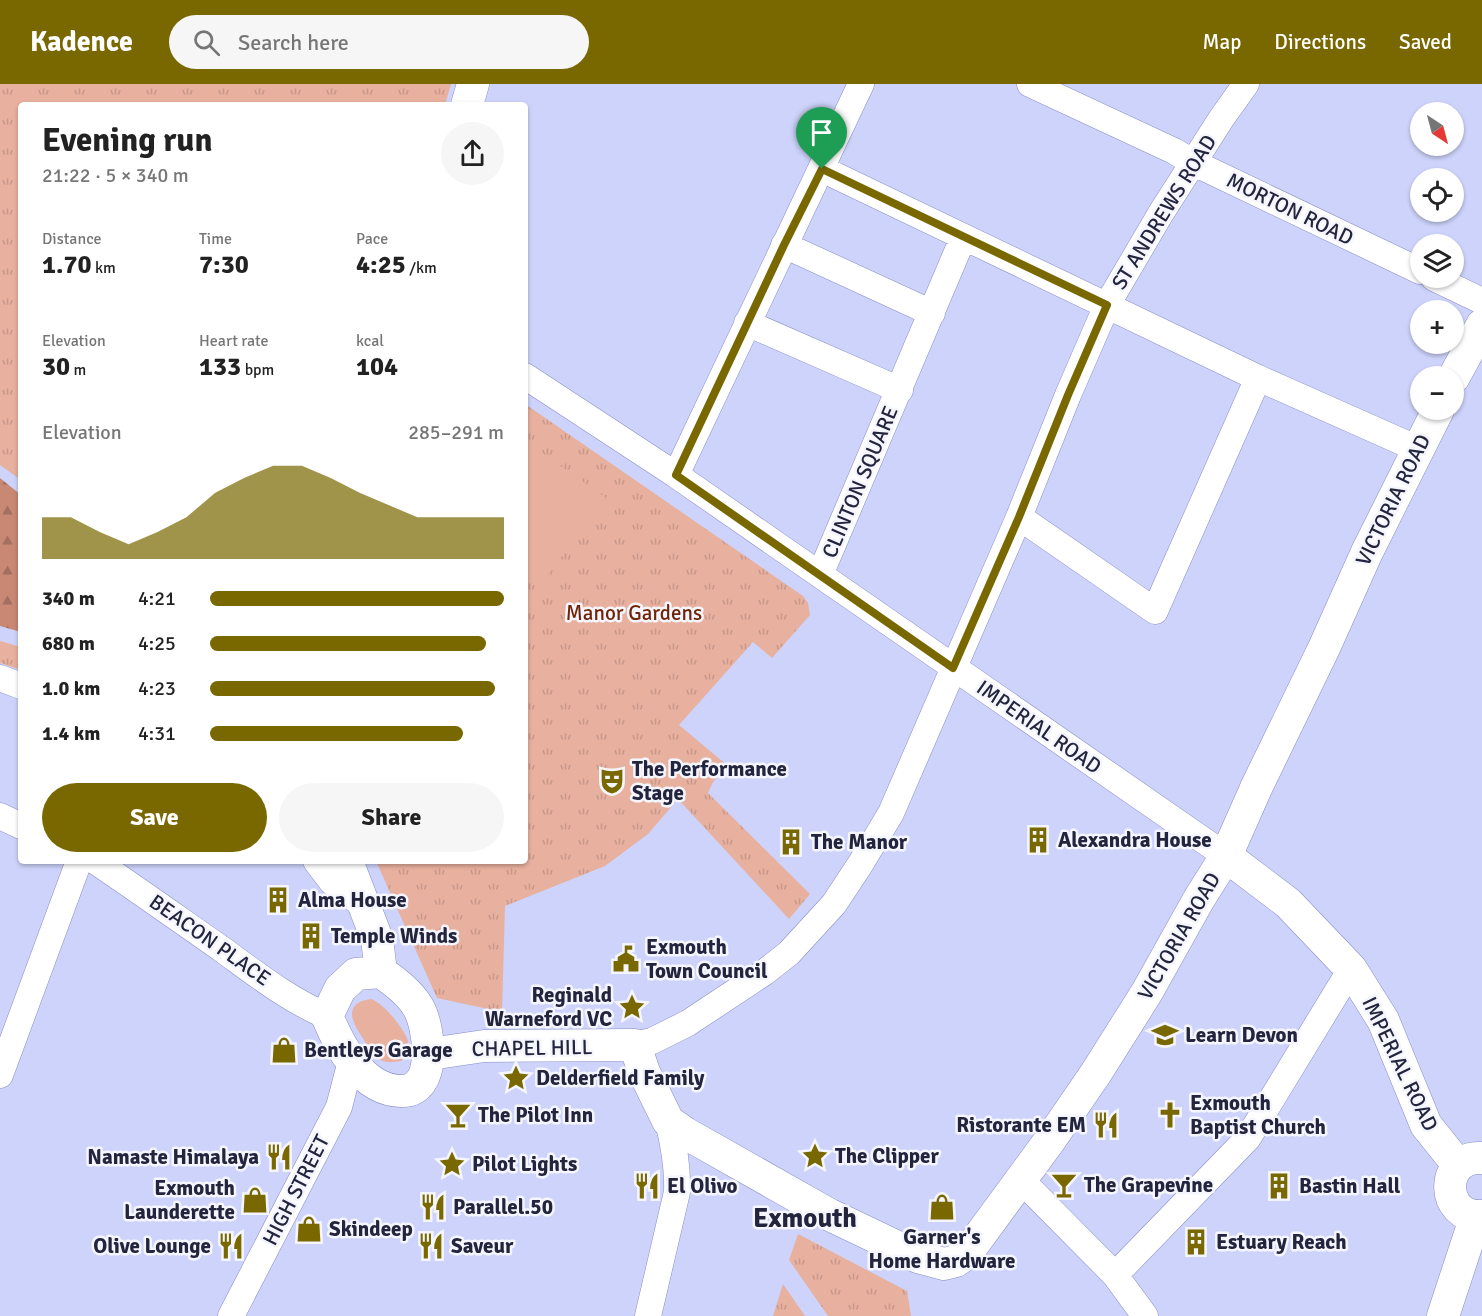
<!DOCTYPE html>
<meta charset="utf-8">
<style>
body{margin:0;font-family:Signika,sans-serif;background:#f6f6f6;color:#222;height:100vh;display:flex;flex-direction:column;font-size:22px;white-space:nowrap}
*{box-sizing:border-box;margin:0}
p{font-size:20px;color:#767676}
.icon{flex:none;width:33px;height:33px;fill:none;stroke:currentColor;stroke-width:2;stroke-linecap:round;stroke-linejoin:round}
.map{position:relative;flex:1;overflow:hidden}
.drawer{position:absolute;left:18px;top:18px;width:510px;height:762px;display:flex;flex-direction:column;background:#fff;border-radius:6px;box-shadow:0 2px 4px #0004}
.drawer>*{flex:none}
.needle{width:39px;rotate:144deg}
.tools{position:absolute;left:1410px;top:18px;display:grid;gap:12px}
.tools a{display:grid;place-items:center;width:54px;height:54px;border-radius:50%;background:#fff;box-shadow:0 2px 4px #0004;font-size:30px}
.pin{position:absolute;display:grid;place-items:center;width:51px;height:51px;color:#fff;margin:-62px -26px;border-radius:50% 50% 50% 0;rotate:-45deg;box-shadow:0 0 6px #0007}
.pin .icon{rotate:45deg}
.round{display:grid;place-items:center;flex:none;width:63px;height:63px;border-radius:32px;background:#f6f6f6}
.headline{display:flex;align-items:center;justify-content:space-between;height:102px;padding:0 24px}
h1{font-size:33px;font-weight:700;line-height:45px}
.figures{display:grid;grid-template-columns:repeat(3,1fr);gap:9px;height:102px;padding:6px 24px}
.figures div{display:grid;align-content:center}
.figures b{font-size:26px;font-weight:700}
.figures small{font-size:16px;font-weight:400}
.figures p{font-size:16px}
.chart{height:168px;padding:12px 24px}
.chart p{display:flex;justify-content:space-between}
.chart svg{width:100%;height:108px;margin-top:6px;fill:#796800;opacity:.7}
.primary-button{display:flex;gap:12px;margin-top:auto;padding:12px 24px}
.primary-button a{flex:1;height:69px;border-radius:36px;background:#796800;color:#fff;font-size:24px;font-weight:700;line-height:69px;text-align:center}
.primary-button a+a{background:#f6f6f6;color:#222}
ul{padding:0 24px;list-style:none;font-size:20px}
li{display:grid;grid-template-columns:96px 72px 1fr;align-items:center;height:45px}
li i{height:15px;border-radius:8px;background:#796800}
header{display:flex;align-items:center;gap:36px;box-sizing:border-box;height:84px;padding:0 30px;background:#796800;color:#fff}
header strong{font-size:28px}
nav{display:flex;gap:33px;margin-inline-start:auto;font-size:21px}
.search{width:420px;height:54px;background:#f6f6f6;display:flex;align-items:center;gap:15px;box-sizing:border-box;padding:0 21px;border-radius:33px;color:#767676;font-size:22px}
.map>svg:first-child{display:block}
.grass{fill:url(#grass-tufts)}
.forest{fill:url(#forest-firs)}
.garden{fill:#e8b09e}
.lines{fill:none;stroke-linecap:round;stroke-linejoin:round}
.minor-casing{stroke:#868eca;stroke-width:27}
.tertiary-casing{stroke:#868eca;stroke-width:33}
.minor{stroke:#fff;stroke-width:26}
.tertiary{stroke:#fff;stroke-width:32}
.route-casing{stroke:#fff;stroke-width:12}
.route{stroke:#796800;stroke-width:8}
.labels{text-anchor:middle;stroke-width:5;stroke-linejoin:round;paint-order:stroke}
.street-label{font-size:21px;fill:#22253d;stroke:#f5f6fd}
.park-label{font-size:21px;fill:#712407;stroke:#f5f6fd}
.poi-label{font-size:21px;font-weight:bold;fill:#22253d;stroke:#f5f6fd;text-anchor:start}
.district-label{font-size:27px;font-weight:bold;fill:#22253d;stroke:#f5f6fd}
</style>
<header>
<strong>Kadence</strong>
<div class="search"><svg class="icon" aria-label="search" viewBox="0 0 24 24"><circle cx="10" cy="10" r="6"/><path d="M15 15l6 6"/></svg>Search here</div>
<nav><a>Map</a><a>Directions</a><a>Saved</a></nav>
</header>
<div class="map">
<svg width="1482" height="1232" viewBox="0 0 1482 1232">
<defs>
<pattern id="grass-tufts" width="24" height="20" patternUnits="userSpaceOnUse" patternTransform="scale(1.5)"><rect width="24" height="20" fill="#e8b09e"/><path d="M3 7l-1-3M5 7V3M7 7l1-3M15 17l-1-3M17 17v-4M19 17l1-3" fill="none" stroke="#c79789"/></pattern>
<pattern id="forest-firs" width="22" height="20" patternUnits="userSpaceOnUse" patternTransform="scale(1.5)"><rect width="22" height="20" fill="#c88874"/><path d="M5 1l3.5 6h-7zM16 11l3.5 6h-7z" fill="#a26f60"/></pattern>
</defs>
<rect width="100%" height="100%" fill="#cdd3fa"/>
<path class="grass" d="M0,0H451L445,21H21V363L19,364L21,396L0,381Z
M525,320L803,512L808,519L810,531L772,574L753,558L679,641L728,682L713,698L708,709L810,810L789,835L678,715L648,750L605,782L505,822L502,928L437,914L376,777H525Z
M0,557L21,563V586L0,579Z
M798,1150L907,1207L911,1232H828L789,1176Z
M783,1200L805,1232H773Z"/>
<path class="forest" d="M0,394L21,411V548L0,542Z"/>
<path class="garden" d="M525,357L606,414L538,504L525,496Z
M371,915C383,919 401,941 407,954C410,963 407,971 401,977C394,978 389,979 383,977C373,973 369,964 364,956C353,940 341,919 371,915Z"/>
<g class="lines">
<g class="minor-casing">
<path id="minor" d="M1030,0L1174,67L1194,79L1420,187
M822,85L1258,294L1418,365
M784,161L932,229
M1434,194L1482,217
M747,239L900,306
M525,292L676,391L1226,772
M676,391L861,0
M1019,433L1155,527L1258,294
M820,491L963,154
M0,594L21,602
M0,732L21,742
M95,777C138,806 180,836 223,866C256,890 289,916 327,932
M316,777L332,798L363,821
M635,961L652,957L688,939L765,888L789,869L834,820L861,779L891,729L1019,433L1068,311L1107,221L1161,129L1221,35L1246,0
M0,991L79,777
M1021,1096L1115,1191L1145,1232
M1115,1191L1248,1054L1351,885
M231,1232L339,1023L351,977
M648,1232L677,1108C678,1083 674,1061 668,1037"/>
</g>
<g class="tertiary-casing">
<path id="tertiary" d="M467,21L473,0
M1454,293L1482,241
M1226,772L1288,819L1351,885L1383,936L1426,1041L1458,1081
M347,777L377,855L381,888
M381,888C395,898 409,908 418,923C430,943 438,1009 401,1007C362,1006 340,963 327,932L340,905L356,890Z
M430,970L484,962L635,961L644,988L668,1037L685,1049L830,1131L918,1173L944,1180L956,1177L967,1169L1050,1056L1096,989L1147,908L1199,815L1226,772L1257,702L1324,564L1367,468L1438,326
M1482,1074C1439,1071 1440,1135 1482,1132
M1443,1232L1476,1132"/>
</g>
<use href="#minor" class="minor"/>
<use href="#tertiary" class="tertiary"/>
</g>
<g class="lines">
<g class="route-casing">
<path id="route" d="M822,85L1107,221L1068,311L1019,433L953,584L676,391L784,161Z"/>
</g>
<use href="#route" class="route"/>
</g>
<defs>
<g id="theatre-bare" transform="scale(2.07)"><path d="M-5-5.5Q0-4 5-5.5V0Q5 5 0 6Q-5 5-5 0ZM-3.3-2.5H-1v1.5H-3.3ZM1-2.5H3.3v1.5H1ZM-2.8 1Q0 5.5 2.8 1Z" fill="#796800" stroke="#f5f6fd" stroke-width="2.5" paint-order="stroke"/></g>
<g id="building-bare" transform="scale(2.07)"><path d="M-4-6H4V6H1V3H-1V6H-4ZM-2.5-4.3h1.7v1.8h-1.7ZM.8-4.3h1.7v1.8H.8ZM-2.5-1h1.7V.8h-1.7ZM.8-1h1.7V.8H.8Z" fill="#796800" stroke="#f5f6fd" stroke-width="2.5" paint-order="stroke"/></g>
<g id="civic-bare" transform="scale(2.07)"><path d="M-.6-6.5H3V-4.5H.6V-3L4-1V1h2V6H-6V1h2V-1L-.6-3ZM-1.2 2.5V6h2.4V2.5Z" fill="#796800" stroke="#f5f6fd" stroke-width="2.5" paint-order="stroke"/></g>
<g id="sight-bare" transform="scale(2.07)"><path d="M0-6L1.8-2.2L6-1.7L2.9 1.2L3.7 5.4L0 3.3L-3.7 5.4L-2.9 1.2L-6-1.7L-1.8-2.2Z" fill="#796800" stroke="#f5f6fd" stroke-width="2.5" paint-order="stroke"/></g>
<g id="university-bare" transform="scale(2.07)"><path d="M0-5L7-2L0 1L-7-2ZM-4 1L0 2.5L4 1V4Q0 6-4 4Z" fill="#796800" stroke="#f5f6fd" stroke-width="2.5" paint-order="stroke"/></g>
<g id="shop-bare" transform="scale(2.07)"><path d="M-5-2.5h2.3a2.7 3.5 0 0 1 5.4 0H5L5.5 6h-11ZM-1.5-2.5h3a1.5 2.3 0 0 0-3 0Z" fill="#796800" stroke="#f5f6fd" stroke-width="2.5" paint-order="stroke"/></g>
<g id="bar-bare" transform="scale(2.07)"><path d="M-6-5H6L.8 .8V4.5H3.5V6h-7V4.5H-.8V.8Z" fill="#796800" stroke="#f5f6fd" stroke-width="2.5" paint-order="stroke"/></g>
<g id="church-bare" transform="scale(2.07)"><path d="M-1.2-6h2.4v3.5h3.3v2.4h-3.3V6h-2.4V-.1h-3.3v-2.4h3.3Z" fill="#796800" stroke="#f5f6fd" stroke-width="2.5" paint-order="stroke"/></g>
<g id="restaurant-bare" transform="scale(2.07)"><path d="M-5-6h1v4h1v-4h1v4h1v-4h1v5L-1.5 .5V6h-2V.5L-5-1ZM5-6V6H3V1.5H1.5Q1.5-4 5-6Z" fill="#796800" stroke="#f5f6fd" stroke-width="2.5" paint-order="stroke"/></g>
</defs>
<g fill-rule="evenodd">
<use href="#theatre-bare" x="612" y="697"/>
<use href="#building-bare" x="1038" y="756"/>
<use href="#building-bare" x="791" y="758"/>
<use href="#building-bare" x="278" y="816"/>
<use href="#building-bare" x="311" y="852"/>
<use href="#civic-bare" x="626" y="875"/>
<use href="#sight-bare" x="632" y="923"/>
<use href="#university-bare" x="1165" y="951"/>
<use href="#shop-bare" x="284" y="966"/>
<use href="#sight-bare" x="516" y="994"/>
<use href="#bar-bare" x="458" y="1031"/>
<use href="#church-bare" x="1170" y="1031"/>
<use href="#restaurant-bare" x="1106" y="1041"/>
<use href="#sight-bare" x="815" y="1072"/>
<use href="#restaurant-bare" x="279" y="1073"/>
<use href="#sight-bare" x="452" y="1080"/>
<use href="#bar-bare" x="1064" y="1101"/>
<use href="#restaurant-bare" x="647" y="1102"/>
<use href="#building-bare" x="1279" y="1102"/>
<use href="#shop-bare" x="255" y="1116"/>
<use href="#restaurant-bare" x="433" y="1123"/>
<use href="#shop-bare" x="942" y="1123"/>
<use href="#shop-bare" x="309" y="1145"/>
<use href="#building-bare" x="1196" y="1158"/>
<use href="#restaurant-bare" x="231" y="1162"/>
<use href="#restaurant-bare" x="431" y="1162"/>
</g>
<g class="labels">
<g class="street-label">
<text transform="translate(1290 125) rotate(26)" y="7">MORTON ROAD</text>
<text transform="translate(1164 128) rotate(-58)" y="7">ST ANDREWS ROAD</text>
<text transform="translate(860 398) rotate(-67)" y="7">CLINTON SQUARE</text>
<text transform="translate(1393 416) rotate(-64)" y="7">VICTORIA ROAD</text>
<text transform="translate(1039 643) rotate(35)" y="7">IMPERIAL ROAD</text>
<text transform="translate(1179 852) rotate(-60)" y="7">VICTORIA ROAD</text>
<text transform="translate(210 856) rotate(35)" y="7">BEACON PLACE</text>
<text transform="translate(532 964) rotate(-1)" y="7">CHAPEL HILL</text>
<text transform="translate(1400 980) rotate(64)" y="7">IMPERIAL ROAD</text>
<text transform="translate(296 1106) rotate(-63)" y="7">HIGH STREET</text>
</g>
<g class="park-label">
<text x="634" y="536">Manor Gardens</text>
</g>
<g class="poi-label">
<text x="632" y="692">The Performance<tspan x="632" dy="24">Stage</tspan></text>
<text x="1058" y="763">Alexandra House</text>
<text x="811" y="765">The Manor</text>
<text x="298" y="823">Alma House</text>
<text x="331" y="859">Temple Winds</text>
<text x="646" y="870">Exmouth<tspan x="646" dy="24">Town Council</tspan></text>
<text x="612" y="918" text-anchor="end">Reginald<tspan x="612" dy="24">Warneford VC</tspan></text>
<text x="1185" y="958">Learn Devon</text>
<text x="304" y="973">Bentleys Garage</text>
<text x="536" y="1001">Delderfield Family</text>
<text x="1190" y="1026">Exmouth<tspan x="1190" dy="24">Baptist Church</tspan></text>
<text x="478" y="1038">The Pilot Inn</text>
<text x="1086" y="1048" text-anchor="end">Ristorante EM</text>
<text x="835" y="1079">The Clipper</text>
<text x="259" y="1080" text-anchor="end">Namaste Himalaya</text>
<text x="472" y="1087">Pilot Lights</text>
<text x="1084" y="1108">The Grapevine</text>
<text x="667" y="1109">El Olivo</text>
<text x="1299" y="1109">Bastin Hall</text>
<text x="235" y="1111" text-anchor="end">Exmouth<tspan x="235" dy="24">Launderette</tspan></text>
<text x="453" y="1130">Parallel.50</text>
<text x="329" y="1152">Skindeep</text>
<text x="942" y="1160" text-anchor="middle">Garner's<tspan x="942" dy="24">Home Hardware</tspan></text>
<text x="1216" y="1165">Estuary Reach</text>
<text x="211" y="1169" text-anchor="end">Olive Lounge</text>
<text x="451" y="1169">Saveur</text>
</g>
<g class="district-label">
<text x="805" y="1143">Exmouth</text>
</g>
</g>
</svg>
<div class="tools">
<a><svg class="needle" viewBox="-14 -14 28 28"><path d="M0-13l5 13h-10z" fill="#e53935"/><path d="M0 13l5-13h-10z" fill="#767676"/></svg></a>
<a><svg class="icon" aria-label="locate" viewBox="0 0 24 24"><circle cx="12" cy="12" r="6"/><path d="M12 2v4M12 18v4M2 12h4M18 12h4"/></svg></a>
<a><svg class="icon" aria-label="layers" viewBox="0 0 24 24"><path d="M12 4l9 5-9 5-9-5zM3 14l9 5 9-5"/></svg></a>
<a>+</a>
<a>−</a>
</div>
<div class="pin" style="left:822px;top:85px;background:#1e9e55"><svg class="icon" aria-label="arrive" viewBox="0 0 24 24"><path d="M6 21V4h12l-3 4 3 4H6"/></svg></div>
<section class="drawer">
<div class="headline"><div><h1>Evening run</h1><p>21:22 · 5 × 340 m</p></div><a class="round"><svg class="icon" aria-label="share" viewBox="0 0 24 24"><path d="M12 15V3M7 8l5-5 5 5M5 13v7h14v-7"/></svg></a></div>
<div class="figures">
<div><p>Distance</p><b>1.70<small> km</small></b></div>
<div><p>Time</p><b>7:30</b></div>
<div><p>Pace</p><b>4:25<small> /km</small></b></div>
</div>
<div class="figures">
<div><p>Elevation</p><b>30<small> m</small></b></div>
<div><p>Heart rate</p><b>133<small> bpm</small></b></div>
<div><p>kcal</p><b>104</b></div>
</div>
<div class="chart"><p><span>Elevation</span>285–291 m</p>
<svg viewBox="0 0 160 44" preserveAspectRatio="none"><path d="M0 44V27L10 27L20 33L30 38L40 33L50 27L60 17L70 11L80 6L90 6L100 11L110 17L120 22L130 27L140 27L150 27L160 27V44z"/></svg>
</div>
<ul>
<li><b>340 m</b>4:21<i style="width:100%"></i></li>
<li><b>680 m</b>4:25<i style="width:94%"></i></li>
<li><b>1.0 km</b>4:23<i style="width:97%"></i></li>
<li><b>1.4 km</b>4:31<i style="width:86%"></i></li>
</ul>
<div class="primary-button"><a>Save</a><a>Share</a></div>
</section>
</div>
